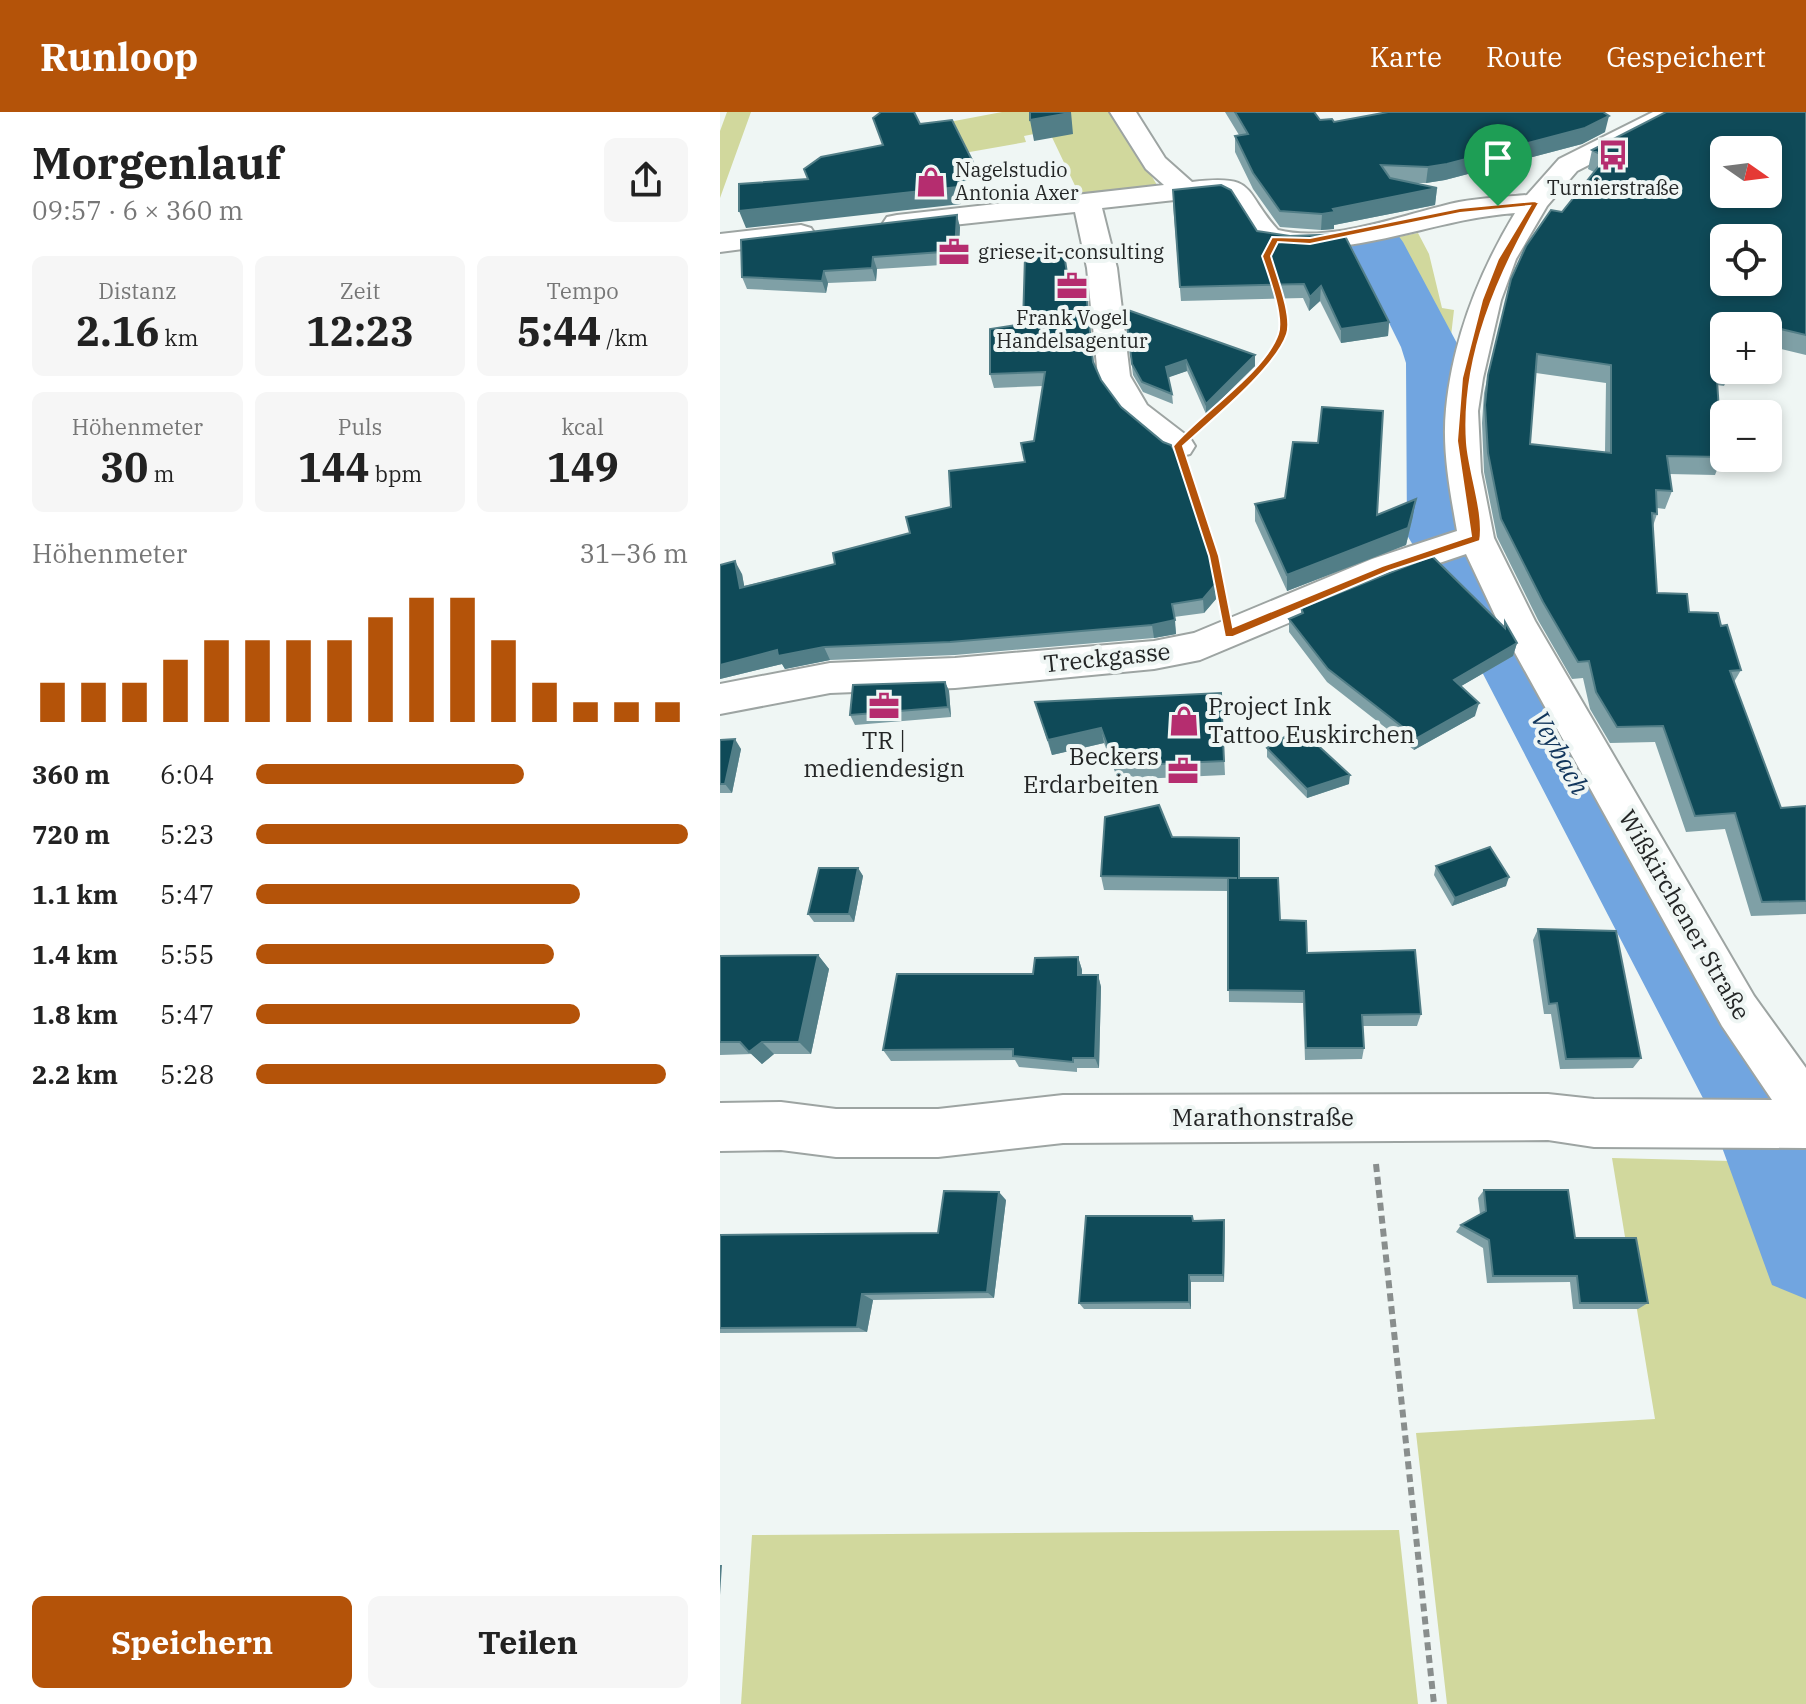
<!DOCTYPE html>
<html lang="de">
<meta charset="utf-8">
<style>
body{margin:0;font-family:"IBM Plex Serif",serif;background:#f6f6f6;color:#222;height:100vh;display:flex;flex-direction:column;font-size:30px;white-space:nowrap}
*{box-sizing:border-box;margin:0}
p{font-size:26px;color:#767676}
.icon{flex:none;width:44px;height:44px;fill:none;stroke:currentColor;stroke-width:2;stroke-linecap:round;stroke-linejoin:round}
.map{position:relative;flex:1;overflow:hidden}
.panel{display:flex;flex-direction:column;background:#fff;width:720px}
.panel>*{flex:none}
.needle{width:52px;rotate:104deg}
.fabs{position:absolute;left:990px;top:24px;display:grid;gap:16px}
.fabs a{display:grid;place-items:center;width:72px;height:72px;border-radius:12px;background:#fff;box-shadow:0 4px 12px #0003;font-size:40px}
.pin{position:absolute;display:grid;place-items:center;width:68px;height:68px;color:#fff;margin:-82px -34px;border-radius:50% 50% 50% 0;rotate:-45deg;box-shadow:0 0 8px #0007}
.pin .icon{rotate:45deg}
.round{display:grid;place-items:center;flex:none;width:84px;height:84px;border-radius:12px;background:#f6f6f6}
.overview{display:flex;align-items:center;justify-content:space-between;height:136px;padding:0 32px}
h1{font-size:44px;font-weight:700;line-height:60px}
.stats{display:grid;grid-template-columns:repeat(3,1fr);gap:12px;height:136px;padding:8px 32px}
.stats div{display:grid;align-content:center;border-radius:12px;background:#f6f6f6;text-align:center}
.stats b{font-size:40px;font-weight:700}
.stats small{font-size:22px;font-weight:400}
.stats p{font-size:22px}
.chart{height:224px;padding:16px 32px}
.chart p{display:flex;justify-content:space-between}
.chart svg{width:100%;height:144px;margin-top:8px;stroke:#b45309;stroke-width:6}
.cta{display:flex;gap:16px;margin-top:auto;padding:16px 32px}
.cta a{flex:1;height:92px;border-radius:12px;background:#b45309;color:#fff;font-size:32px;font-weight:700;line-height:92px;text-align:center}
.cta a+a{background:#f6f6f6;color:#222}
ul{padding:0 32px;list-style:none;font-size:26px}
li{display:grid;grid-template-columns:128px 96px 1fr;align-items:center;height:60px}
li i{height:20px;border-radius:10px;background:#b45309}
header{display:flex;align-items:center;gap:48px;box-sizing:border-box;height:112px;padding:0 40px;background:#b45309;color:#fff}
header strong{font-size:38px}
nav{display:flex;gap:44px;margin-inline-start:auto;font-size:28px}
main{display:flex;flex:1;min-height:0}
.map>svg:first-child{display:block}
.green{fill:#d1d89d}
.lines{fill:none;stroke-linecap:round;stroke-linejoin:round}
.river{fill:#71a5e0;fill-rule:evenodd}
.minor-casing{stroke:#9da4a2;stroke-width:4}
.path-far2{stroke:#898e8d;stroke-width:3;stroke-dasharray:4 3;stroke-linecap:butt}
.path-far1{stroke:#898e8d;stroke-width:4;stroke-dasharray:5 3;stroke-linecap:butt}
.path{stroke:#898e8d;stroke-width:6;stroke-dasharray:8 5;stroke-linecap:butt}
.minor{fill:#fff;fill-rule:evenodd}
.wall{fill:#7fa0a6;fill-rule:evenodd}
.shaded-wall{fill:#527e87}
.building{fill:#0f4a58;stroke:#527e87;stroke-width:2;fill-rule:evenodd}
.route{fill:#b45309;stroke:#fff;stroke-width:2;fill-rule:evenodd}
.labels{text-anchor:middle;stroke-width:8;stroke-linejoin:round;paint-order:stroke}
.far-poi-label{font-size:20px;fill:#242626;stroke:#eff6f4;text-anchor:start}
.street-label{font-size:24px;fill:#242626;stroke:#eff6f4}
.poi-label{font-size:24px;fill:#242626;stroke:#eff6f4;text-anchor:start}
.water-label{font-size:26px;font-style:italic;fill:#11365c;stroke:#eff6f4}
</style>
<header>
<strong>Runloop</strong>
<nav><a>Karte</a><a>Route</a><a>Gespeichert</a></nav>
</header>
<main>
<section class="panel">
<div class="overview"><div><h1>Morgenlauf</h1><p>09:57 · 6 × 360 m</p></div><a class="round"><svg class="icon" aria-label="share" viewBox="0 0 24 24"><path d="M12 15V3M7 8l5-5 5 5M5 13v7h14v-7"/></svg></a></div>
<div class="stats">
<div><p>Distanz</p><b>2.16<small> km</small></b></div>
<div><p>Zeit</p><b>12:23</b></div>
<div><p>Tempo</p><b>5:44<small> /km</small></b></div>
</div>
<div class="stats">
<div><p>Höhenmeter</p><b>30<small> m</small></b></div>
<div><p>Puls</p><b>144<small> bpm</small></b></div>
<div><p>kcal</p><b>149</b></div>
</div>
<div class="chart"><p><span>Höhenmeter</span>31–36 m</p>
<svg viewBox="0 0 160 44" preserveAspectRatio="none"><path d="M5 44V32M15 44V32M25 44V32M35 44V25M45 44V19M55 44V19M65 44V19M75 44V19M85 44V12M95 44V6M105 44V6M115 44V19M125 44V32M135 44V38M145 44V38M155 44V38"/></svg>
</div>
<ul>
<li><b>360 m</b>6:04<i style="width:62%"></i></li>
<li><b>720 m</b>5:23<i style="width:100%"></i></li>
<li><b>1.1 km</b>5:47<i style="width:75%"></i></li>
<li><b>1.4 km</b>5:55<i style="width:69%"></i></li>
<li><b>1.8 km</b>5:47<i style="width:75%"></i></li>
<li><b>2.2 km</b>5:28<i style="width:95%"></i></li>
</ul>
<div class="cta"><a>Speichern</a><a>Teilen</a></div>
</section>
<div class="map">
<svg width="1086" height="1592" viewBox="0 0 1086 1592">
<rect width="100%" height="100%" fill="#eff6f4"/>
<path class="green" d="M7,0H31L0,86V19Z
M282,0H393L437,73L359,82L329,19L304,24L306,30L244,41L229,10Z
M698,121L709,142L722,196L734,198L731,224L709,219L676,150L662,128Z
M892,1046L1086,1051V1592H727L696,1321L935,1307Z
M679,1418L698,1592H21L32,1423Z"/>
<g class="lines">
<path class="river" d="M656,114L675,119L683,130L739,235L744,251L753,422L1059,949L1086,1015V1187L1052,1173L987,994L719,477L687,423L686,251L681,235L629,130L637,119Z"/>
<g class="minor-casing">
<path id="minor" d="M390,0H416L445,46L472,70C539,62 522,79 558,118C612,132 686,101 739,90C762,86 784,85 807,83L839,47L933,0H966L962,5L857,59L827,94L796,147L781,188L763,266L758,299L761,360L774,426L815,509L1034,884L1086,956V1036L874,1035L828,1028L343,1031L218,1045H116L61,1038L0,1039V991L61,990L116,997H218L343,983L828,982L874,987L1052,988L1002,914L779,512L746,442L678,465L480,548L434,557L235,576L110,581L0,602V572L110,551L235,546L434,529L474,521L652,447L737,419C730,379 722,338 726,297C733,226 759,161 795,101C709,107 624,152 538,130L514,93L500,83L382,96L397,156L410,264L427,293L470,326L475,334L470,342L458,345L446,342L405,307L386,281L378,264L367,156L355,100L177,119L167,117L163,111L167,105L177,103L444,73L426,57Z
M81,113L91,116L95,122L91,128L0,140V122Z"/>
</g>
<path class="path-far2" d="M517,277L554,238L563,221L558,181"/>
<path class="path-far1" d="M486,309L519,275
M475,379L494,444L502,486"/>
<path class="path" d="M656,1052L714,1592"/>
<use href="#minor" class="minor"/>
</g>
<path class="wall" d="M505,0H594L600,8L614,10L885,20L862,32L725,68L706,71H692L717,76L715,93L614,113V117L601,118L560,115L533,77L515,40V24L519,23Z
M1086,0V243L1048,234V214H1004V258H1011L1004,274L997,273L1002,345L995,363L949,362L952,379L945,397L937,396V402L933,414L937,481L969,500L1001,514L1021,558L1014,570L1061,696L1086,694V802L1031,804L1005,717L966,720L935,630L890,631L870,597L863,566L852,567L818,508L777,425L764,360L762,311L764,281L768,263L842,100L874,60L868,57L872,38ZM816,261L886,271L885,340L810,332Z
M453,92L537,119L669,210L668,224L621,231L600,189L589,199L583,186L461,189Z
M240,115L238,152L157,157L156,169L108,171L106,181L27,177L22,165Z
M349,175L374,252L381,268L496,487L484,501L454,505L456,522L434,526L235,543L110,548L65,557L62,552L0,567L22,462L24,474L115,452L190,421L305,350L314,329L323,274L274,276L270,262L303,212Z
M405,197L535,243V254L486,302L467,259L448,265L452,282L453,292L423,280L413,263Z
M535,392L657,403L693,404L686,433L567,479L535,409Z
M581,496L784,514L785,510L797,531L793,544L741,574L755,604L694,638L607,570L569,520V507L581,502Z
M225,570L229,579L231,605L135,613L130,603Z
M501,581L505,663L398,668L384,631L332,643L315,590Z
M0,628L21,637L12,681H0Z
M547,636L629,672L587,686L547,645Z
M452,725L519,766L560,808L587,841L701,902L697,914H643L644,936L642,947L585,948L583,891L509,890L508,779L384,778L381,764Z
M716,754L786,774L732,794L714,763Z
M138,756L143,764L134,810H94L88,802Z
M818,817L921,946L913,956L840,957L831,902H824L813,828Z
M98,843L109,857L91,942H54L42,952L32,942L0,943V844Z
M358,845L362,858V863H378L381,875L379,956H357V960L299,955L295,948L171,949L163,938Z
M764,1078L855,1126L928,1191L918,1197H853L850,1170L767,1171L763,1136L736,1120L741,1113L760,1102L758,1086Z
M286,1088L274,1186L153,1188L147,1220L0,1221V1123L218,1121Z
M473,1109L505,1116L504,1170H471V1197H364L359,1191Z"/>
<path class="shaded-wall" d="M351,0L353,22L314,29L310,8Z
M889,4L885,20L862,32L725,68L706,71L708,55Z
M253,50L256,67L240,70L242,78L241,92L26,116L19,99Z
M717,76L715,93L614,113V117L601,118L602,102L613,97Z
M237,103L240,115L238,152L235,139Z
M153,145L157,157L156,169L152,156Z
M104,159L108,171L106,181L102,169Z
M601,174L600,189L589,199L590,185Z
M669,210L668,224L621,231V217Z
M535,243V254L486,302V292Z
M466,248L467,259L447,266L446,255Z
M696,387L693,404L686,433L567,479V463Z
M15,449L22,462L27,489L20,476Z
M495,473L496,487L484,501L483,487Z
M455,508L456,522L434,526L432,513Z
M797,531L793,544L731,580L734,568Z
M104,535L110,548L65,557L62,552L0,567V553L57,538Z
M225,570L229,579L231,605L228,595Z
M759,591L755,604L694,638L697,626Z
M381,616L384,631L332,643L328,628Z
M15,627L21,637L12,681L5,672Z
M630,663L629,672L587,686V677Z
M138,756L143,764L134,810L129,802Z
M789,765L786,774L732,794L735,786Z
M98,843L109,857L91,942L79,930Z
M358,845L362,858L361,875L358,863Z
M378,863L381,875L379,956L375,946Z
M42,930L54,942L42,952L29,940Z
M279,1080L286,1088L274,1186L267,1180Z
M504,1108L505,1116L504,1170L503,1163Z
M469,1163L471,1170V1197L469,1190Z
M142,1182L153,1188L147,1220L137,1215Z
M0,1453H2L0,1483Z"/>
<path class="building" d="M161,0H194L200,12L232,8L253,50L235,53L238,61V75L19,99V72L88,67L84,57L101,45L163,33L153,6Z
M310,0H350V1L310,8Z
M515,0H594L600,8L612,7L614,10L668,0H883L889,4L865,16L727,52L708,55L661,53L670,66L717,76L613,97L615,100L602,102L560,99L533,61L515,24L528,22Z
M946,0H1086V223L1010,205V214H1004V254L996,253L1002,345L947,344L952,379L936,378L937,402L932,401L937,481L967,482L969,500L998,501L1001,514L1007,513L1021,558L1010,559L1061,696L1086,694V789L1042,790L1015,701L975,704L943,614L897,615L876,580L869,549L858,550L823,490L781,407L768,341L765,293L768,263L791,167L806,134L831,98L842,100L886,45L872,38ZM1004,38H1048V82H1004ZM1004,126H1048V170H1004ZM817,242L891,253V341L810,332Z
M501,73L511,78L537,119L570,124L624,122L669,210L621,217L601,174L590,185L584,172L460,175L453,78Z
M237,103L235,139L153,145L152,156L104,159L102,169L22,165L21,128Z
M344,141L349,175L366,180L373,250L381,268L401,295L443,330L451,333L473,369L494,459L495,473L483,487L452,492L455,508L432,513L230,530L104,535L58,544L57,538L0,553V453L15,449L20,476L115,452L113,441L190,421L186,405L231,395L229,359L305,350L301,331L314,329L325,260L270,262V217L303,212L305,144Z
M405,197L535,243L486,292L466,248L446,255L452,282L422,270L412,252Z
M602,295L663,299L657,403L696,387L688,416L567,463L535,392L565,386L573,330L598,331Z
M712,444L785,516V510L797,531L734,568L759,591L697,626L608,557L569,507L583,501L581,496Z
M225,570L228,595L130,603L133,573Z
M501,581L504,649L395,654L381,616L328,628L315,590Z
M579,616L630,663L587,677L547,636Z
M15,627L5,672H0V628Z
M439,693L452,725L519,726V766H558L560,808L586,809L587,841L695,838L701,902L642,903L644,936H586L584,879L508,878V766H517L381,764L385,705Z
M770,735L789,765L735,786L716,754Z
M99,756H138L129,802H88Z
M818,817L896,819L921,946L846,947L837,891L829,892Z
M98,843L79,930H42L29,940L20,930H0V844Z
M358,845V863H378L375,946H353V950L293,944V937L163,938L177,862H313L315,846Z
M764,1078H848L855,1126H916L928,1191H860L857,1164H773L769,1128L741,1113L766,1099Z
M224,1079L279,1080L267,1180L142,1182L137,1215L0,1216V1123L218,1121Z
M366,1104H472L473,1109L504,1108L503,1163H469V1190L359,1191Z"/>
<path class="route" d="M815,89L819,91C778,162 741,246 747,331C749,360 765,402 760,429L669,459L513,525H505L489,444L453,334C480,302 545,260 558,222C564,204 548,162 542,144L552,125L590,126L740,96ZM810,94L778,147L762,188L742,266L737,329L751,424L662,454L513,515L499,444L463,334C490,309 556,256 567,222C573,204 556,162 551,144L558,130L590,132L740,101Z"/>
<defs>
<g id="bus-bare" transform="scale(2.4)"><path d="M-5-6H5V4H4V6H2V4H-2V6H-4V4H-5ZM-3.5-4V0h7V-4ZM-3.5 1.2v1.5H-2V1.2ZM2 1.2v1.5H3.5V1.2Z" fill="#b52d6f" stroke="#eff6f4" stroke-width="2.5" paint-order="stroke"/></g>
<g id="shop-bare" transform="scale(2.4)"><path d="M-5-2.5h2.3a2.7 3.5 0 0 1 5.4 0H5L5.5 6h-11ZM-1.5-2.5h3a1.5 2.3 0 0 0-3 0Z" fill="#b52d6f" stroke="#eff6f4" stroke-width="2.5" paint-order="stroke"/></g>
<g id="office-bare" transform="scale(2.4)"><path d="M-6-3h4V-5.5h4V-3h4V5H-6ZM-1-4.5V-3h2v-1.5ZM-6 0V1H6V0Z" fill="#b52d6f" stroke="#eff6f4" stroke-width="2.5" paint-order="stroke"/></g>
</defs>
<g fill-rule="evenodd">
<use href="#bus-bare" x="893" y="43"/>
<use href="#shop-bare" x="211" y="70"/>
<use href="#office-bare" x="234" y="140"/>
<use href="#office-bare" x="352" y="174"/>
<use href="#office-bare" x="164" y="594"/>
<use href="#shop-bare" x="464" y="609"/>
<use href="#office-bare" x="463" y="659"/>
</g>
<g class="labels">
<g class="far-poi-label">
<text x="235" y="65">Nagelstudio<tspan x="235" dy="23">Antonia Axer</tspan></text>
<text x="893" y="83" text-anchor="middle">Turnierstraße</text>
<text x="258" y="147">griese-it-consulting</text>
<text x="352" y="213" text-anchor="middle">Frank Vogel<tspan x="352" dy="23">Handelsagentur</tspan></text>
</g>
<g class="street-label">
<text transform="translate(387 546) rotate(-6)" y="8">Treckgasse</text>
<text transform="translate(964 803) rotate(60)" y="8">Wißkirchener Straße</text>
<text x="543" y="1014">Marathonstraße</text>
</g>
<g class="poi-label">
<text x="488" y="603">Project Ink<tspan x="488" dy="28">Tattoo Euskirchen</tspan></text>
<text x="164" y="637" text-anchor="middle">TR |<tspan x="164" dy="28">mediendesign</tspan></text>
<text x="439" y="653" text-anchor="end">Beckers<tspan x="439" dy="28">Erdarbeiten</tspan></text>
</g>
<g class="water-label">
<text transform="translate(840 641) rotate(61)" y="9">Veybach</text>
</g>
</g>
</svg>
<div class="fabs">
<a><svg class="needle" viewBox="-14 -14 28 28"><path d="M0-13l5 13h-10z" fill="#e53935"/><path d="M0 13l5-13h-10z" fill="#767676"/></svg></a>
<a><svg class="icon" aria-label="locate" viewBox="0 0 24 24"><circle cx="12" cy="12" r="6"/><path d="M12 2v4M12 18v4M2 12h4M18 12h4"/></svg></a>
<a>+</a>
<a>−</a>
</div>
<div class="pin" style="left:778px;top:94px;background:#1e9e55"><svg class="icon" aria-label="arrive" viewBox="0 0 24 24"><path d="M6 21V4h12l-3 4 3 4H6"/></svg></div>
</div>
</main>
